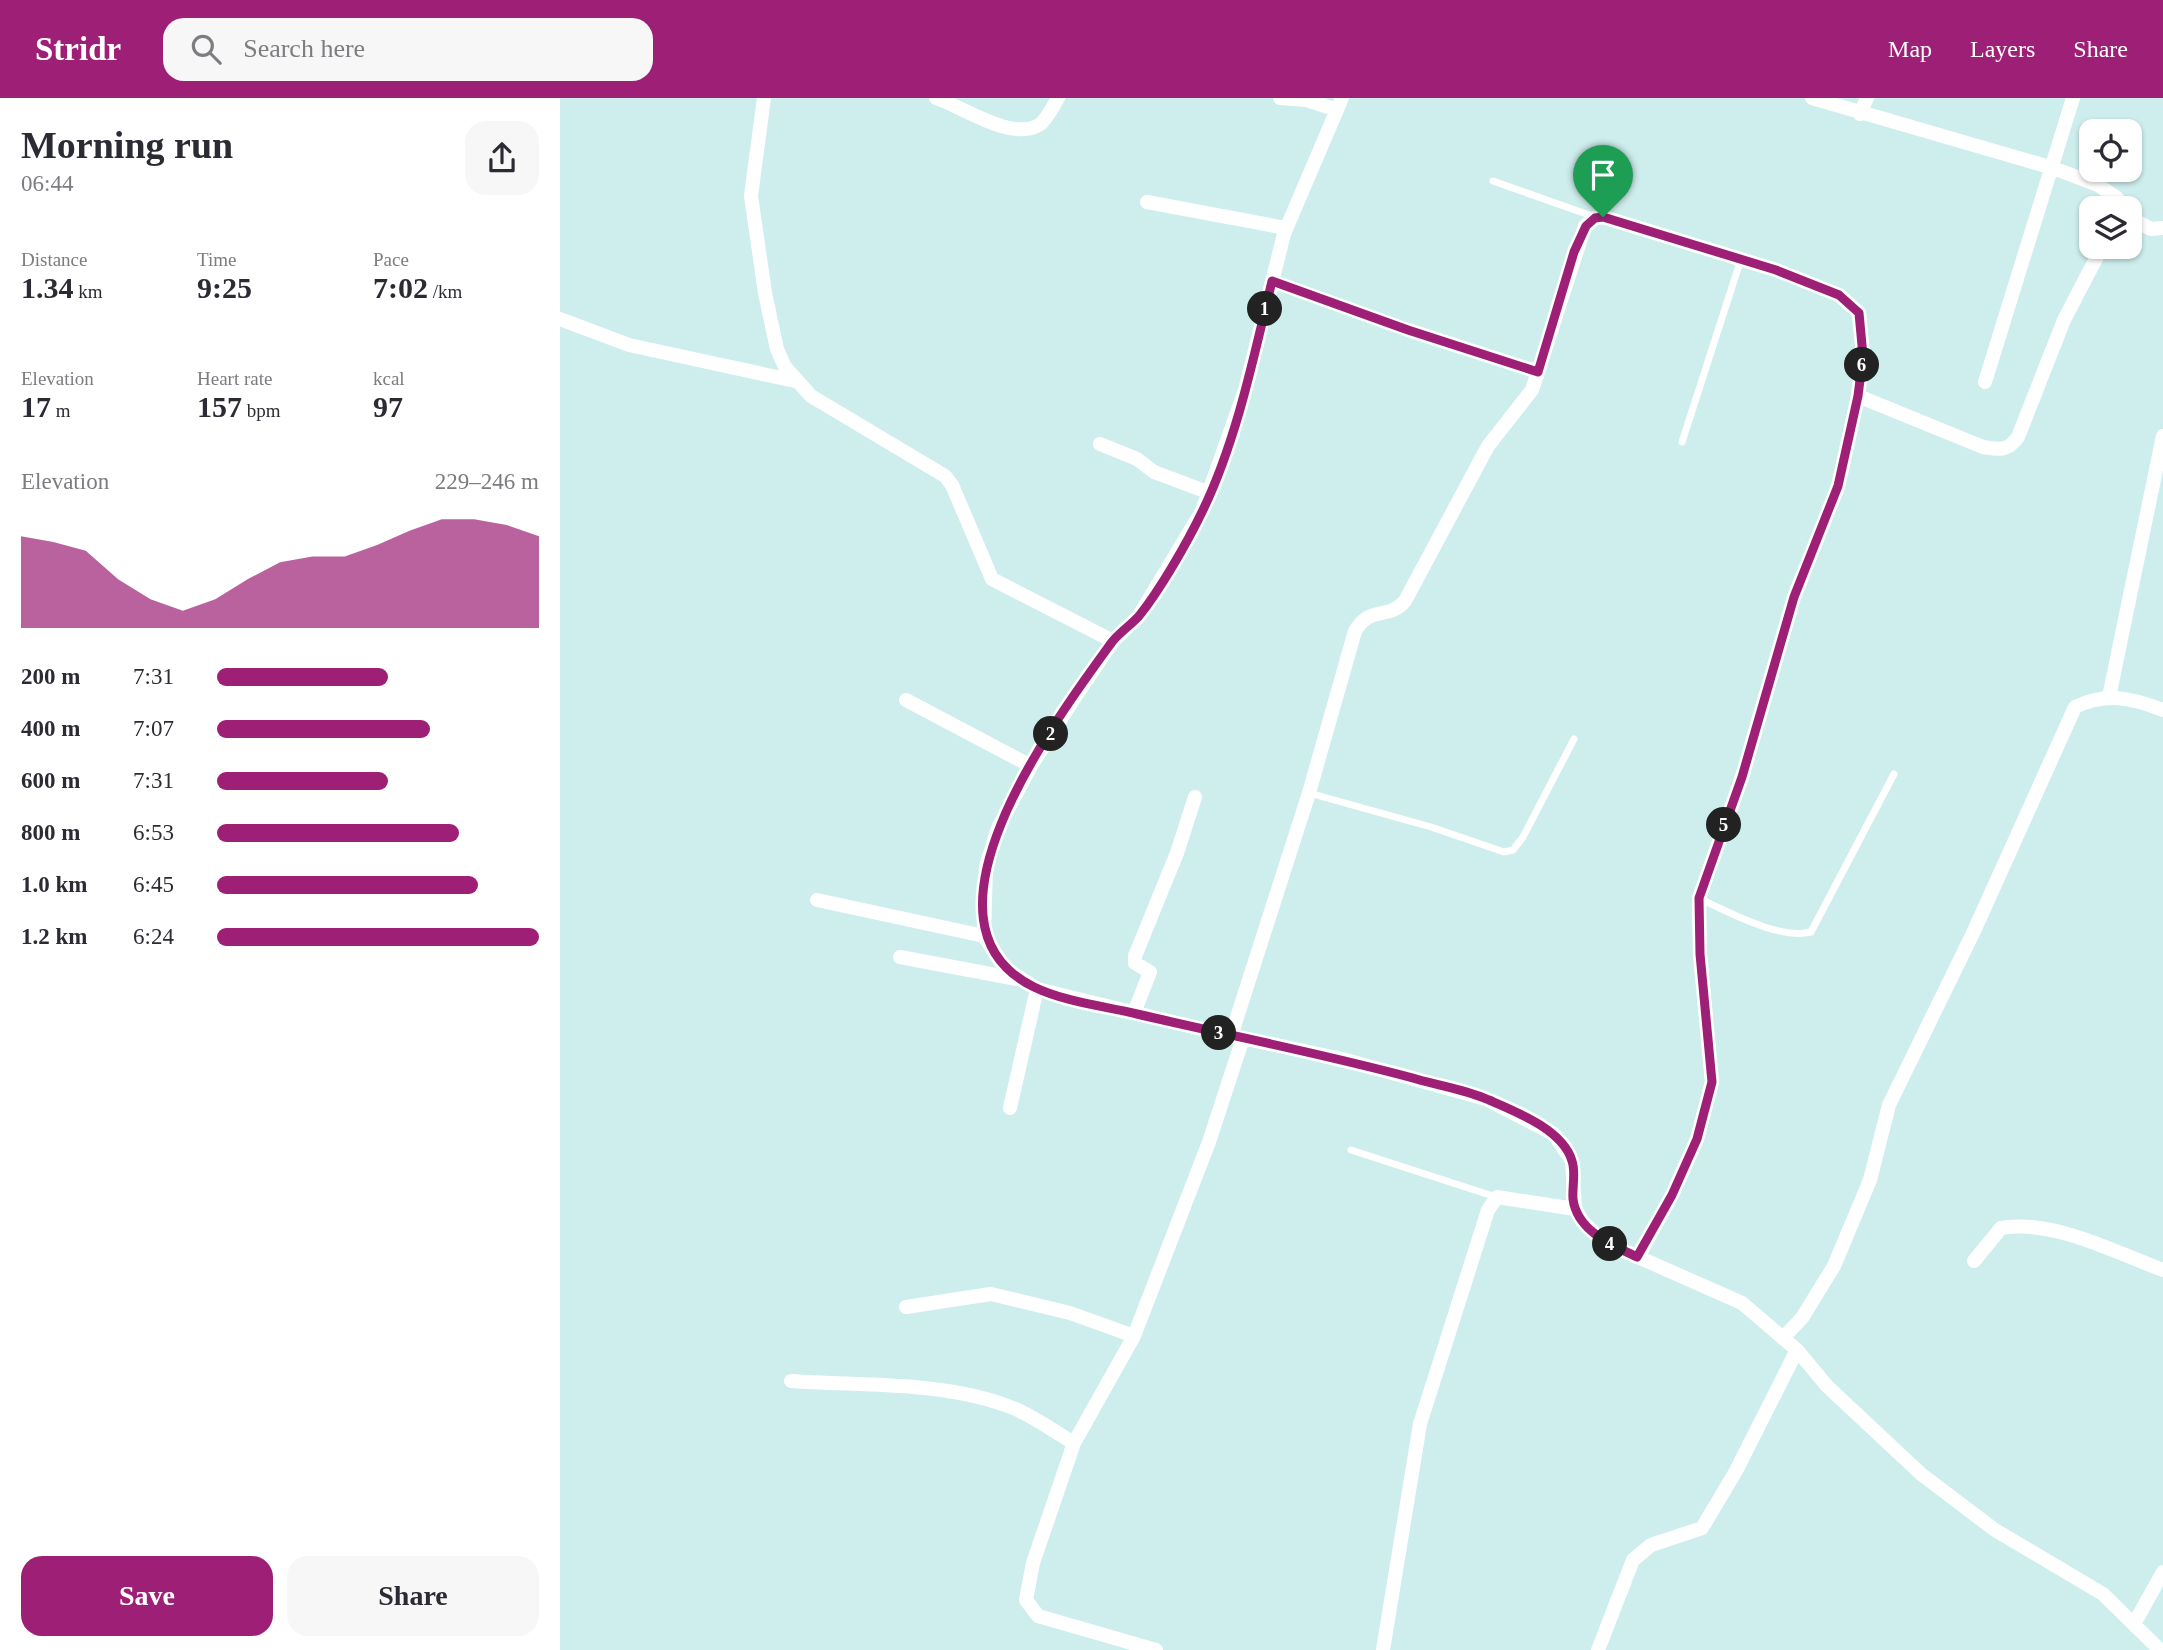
<!DOCTYPE html>
<meta charset="utf-8">
<style>
body{margin:0;font-family:"Times New Roman",serif;background:#f7f7f7;color:#2b2b33;height:100vh;display:flex;flex-direction:column;font-size:26px;white-space:nowrap}
*{box-sizing:border-box;margin:0}
p{font-size:23px;color:#7c7c81}
.icon{flex:none;width:38px;height:38px;fill:none;stroke:currentColor;stroke-width:2;stroke-linecap:round;stroke-linejoin:round}
.map{position:relative;flex:1;overflow:hidden}
.drawer{display:flex;flex-direction:column;background:#fff;width:560px}
.drawer>*{flex:none}
.tools{position:absolute;left:1519px;top:21px;display:grid;gap:14px}
.tools a{display:grid;place-items:center;width:63px;height:63px;border-radius:14px;background:#fff;box-shadow:0 2px 5px #0004;font-size:35px}
.pin{position:absolute;display:grid;place-items:center;width:60px;height:60px;color:#fff;margin:-72px -30px;border-radius:50% 50% 50% 0;rotate:-45deg;box-shadow:0 0 7px #0007}
.pin .icon{rotate:45deg}
.km{position:absolute;width:35px;height:35px;margin:-18px;border-radius:50%;background:#222;color:#fff;font-size:19px;line-height:35px;text-align:center}
.round{display:grid;place-items:center;flex:none;width:74px;height:74px;border-radius:21px;background:#f7f7f7}
.overview{display:flex;align-items:center;justify-content:space-between;height:119px;padding:0 21px}
h1{font-size:38px;font-weight:700;line-height:52px}
.figures{display:grid;grid-template-columns:repeat(3,1fr);gap:10px;height:119px;padding:7px 21px}
.figures div{display:grid;align-content:center}
.figures b{font-size:30px;font-weight:700}
.figures small{font-size:19px;font-weight:400}
.figures p{font-size:19px}
.chart{height:196px;padding:14px 21px}
.chart p{display:flex;justify-content:space-between}
.chart svg{width:100%;height:126px;margin-top:7px;fill:#9d2076;opacity:.7}
.button{display:flex;gap:14px;margin-top:auto;padding:14px 21px}
.button a{flex:1;height:80px;border-radius:21px;background:#9d2076;color:#fff;font-size:28px;font-weight:700;line-height:80px;text-align:center}
.button a+a{background:#f7f7f7;color:#2b2b33}
ul{padding:0 21px;list-style:none;font-size:23px}
li{display:grid;grid-template-columns:112px 84px 1fr;align-items:center;height:52px}
li i{height:18px;border-radius:9px;background:#9d2076}
header{display:flex;align-items:center;gap:42px;box-sizing:border-box;height:98px;padding:0 35px;background:#9d2076;color:#fff}
header strong{font-size:33px}
nav{display:flex;gap:38px;margin-inline-start:auto;font-size:24px}
.search{width:490px;height:63px;background:#f7f7f7;display:flex;align-items:center;gap:18px;box-sizing:border-box;padding:0 24px;border-radius:21px;color:#7c7c81;font-size:26px}
main{display:flex;flex:1;min-height:0}
.map>svg:first-child{display:block}
.lines{fill:none;stroke-linecap:round;stroke-linejoin:round}
.lane{stroke:#fff;stroke-width:7}
.street{stroke:#fff;stroke-width:14}
.route-casing{stroke:#fff;stroke-width:14}
.route{stroke:#9d2076;stroke-width:9}
</style>
<header>
<strong>Stridr</strong>
<div class="search"><svg class="icon" aria-label="search" viewBox="0 0 24 24"><circle cx="10" cy="10" r="6"/><path d="M15 15l6 6"/></svg>Search here</div>
<nav><a>Map</a><a>Layers</a><a>Share</a></nav>
</header>
<main>
<section class="drawer">
<div class="overview"><div><h1>Morning run</h1><p>06:44</p></div><a class="round"><svg class="icon" aria-label="share" viewBox="0 0 24 24"><path d="M12 15V3M7 8l5-5 5 5M5 13v7h14v-7"/></svg></a></div>
<div class="figures">
<div><p>Distance</p><b>1.34<small> km</small></b></div>
<div><p>Time</p><b>9:25</b></div>
<div><p>Pace</p><b>7:02<small> /km</small></b></div>
</div>
<div class="figures">
<div><p>Elevation</p><b>17<small> m</small></b></div>
<div><p>Heart rate</p><b>157<small> bpm</small></b></div>
<div><p>kcal</p><b>97</b></div>
</div>
<div class="chart"><p><span>Elevation</span>229–246 m</p>
<svg viewBox="0 0 160 44" preserveAspectRatio="none"><path d="M0 44V12L10 14L20 17L30 27L40 34L50 38L60 34L70 27L80 21L90 19L100 19L110 15L120 10L130 6L140 6L150 8L160 12V44z"/></svg>
</div>
<ul>
<li><b>200 m</b>7:31<i style="width:53%"></i></li>
<li><b>400 m</b>7:07<i style="width:66%"></i></li>
<li><b>600 m</b>7:31<i style="width:53%"></i></li>
<li><b>800 m</b>6:53<i style="width:75%"></i></li>
<li><b>1.0 km</b>6:45<i style="width:81%"></i></li>
<li><b>1.2 km</b>6:24<i style="width:100%"></i></li>
</ul>
<div class="button"><a>Save</a><a>Share</a></div>
</section>
<div class="map">
<svg width="1603" height="1552" viewBox="0 0 1603 1552">
<rect width="100%" height="100%" fill="#ceeeed"/>
<g class="lines">
<path class="lane" d="M933,83L1035,119
M712,183L848,232L978,273
M1122,344L1181,161
M749,695L871,729L944,754L953,752L963,739L1014,641
M1140,801C1169,814 1219,842 1251,834L1334,676
M791,1052L936,1099"/>
<path class="street" d="M204,0L191,98L205,195L217,251L225,269L251,298L385,378L392,387L432,481L553,543
M376,0C405,10 451,43 479,27C487,22 493,8 498,0
M720,0L747,2L777,12
M782,0L724,136L685,292L642,413L578,519L553,543L515,599L471,668L438,730L426,768L424,838L446,871L477,891L658,935L782,961L926,1001L994,1036L1012,1063L1015,1111L1023,1124L1044,1144L1182,1205L1237,1252L1267,1288L1361,1376L1435,1432L1543,1496L1600,1552
M1252,0L1493,70L1538,87L1557,100L1561,110
M1300,16L1307,0
M587,104L726,130
M1570,120L1591,131L1603,130
M0,221L69,247L235,283
M1425,284L1513,0
M1298,298L1423,349C1440,352 1448,353 1458,339L1504,222L1542,149
M540,346L577,361L594,374L650,395
M1549,599L1603,338
M346,602L471,668
M257,802L424,838
M340,859L457,881
M574,915L590,874L575,865V858L617,755L635,699
M671,938L749,695L795,533C810,507 829,522 845,503L928,348L972,292L1025,128L1035,120L1043,119L1216,172L1279,197L1299,215L1303,258L1298,298L1278,389L1234,499L1182,679L1139,800L1140,856L1152,984L1137,1041L1112,1097L1078,1159
M450,1010L477,891
M1414,1163L1441,1130C1493,1121 1554,1154 1603,1172
M346,1209L431,1196L510,1215L574,1238
M1223,1240L1242,1220L1274,1168L1310,1082L1329,1007L1414,833L1515,609C1547,594 1572,600 1603,612
M231,1283C302,1288 381,1283 448,1308C471,1316 493,1333 514,1345
M1574,1526L1603,1474
M596,1552L478,1518L466,1502L473,1465L514,1345L574,1238L649,1044L683,940
M823,1552L860,1326L928,1112L937,1099L1015,1111
M1038,1552L1073,1462L1091,1447L1142,1430L1176,1373L1237,1252"/>
</g>
<g class="lines">
<g class="route-casing">
<path id="route" d="M1043,119L1216,172L1279,197L1299,215L1303,258L1298,298L1278,388L1234,499L1182,679L1139,800L1140,856L1152,984L1137,1041L1112,1097L1077,1159C1052,1147 1017,1133 1013,1101C1012,1089 1016,1074 1012,1063C1003,1032 957,1014 929,1002C905,991 875,987 849,979C759,955 667,937 577,916C544,908 505,904 474,889C342,825 499,617 552,544C560,534 571,527 579,518C600,492 627,445 642,414C676,345 694,258 712,183L848,232L978,274L1014,154L1026,128L1035,120Z"/>
</g>
<use href="#route" class="route"/>
</g>
</svg>
<div class="tools">
<a><svg class="icon" aria-label="locate" viewBox="0 0 24 24"><circle cx="12" cy="12" r="6"/><path d="M12 2v4M12 18v4M2 12h4M18 12h4"/></svg></a>
<a><svg class="icon" aria-label="layers" viewBox="0 0 24 24"><path d="M12 4l9 5-9 5-9-5zM3 14l9 5 9-5"/></svg></a>
</div>
<div class="pin" style="left:1043px;top:119px;background:#1e9e55"><svg class="icon" aria-label="arrive" viewBox="0 0 24 24"><path d="M6 21V4h12l-3 4 3 4H6"/></svg></div>
<b class="km" style="left:705px;top:211px">1</b>
<b class="km" style="left:491px;top:636px">2</b>
<b class="km" style="left:659px;top:935px">3</b>
<b class="km" style="left:1050px;top:1146px">4</b>
<b class="km" style="left:1164px;top:727px">5</b>
<b class="km" style="left:1302px;top:267px">6</b>
</div>
</main>
